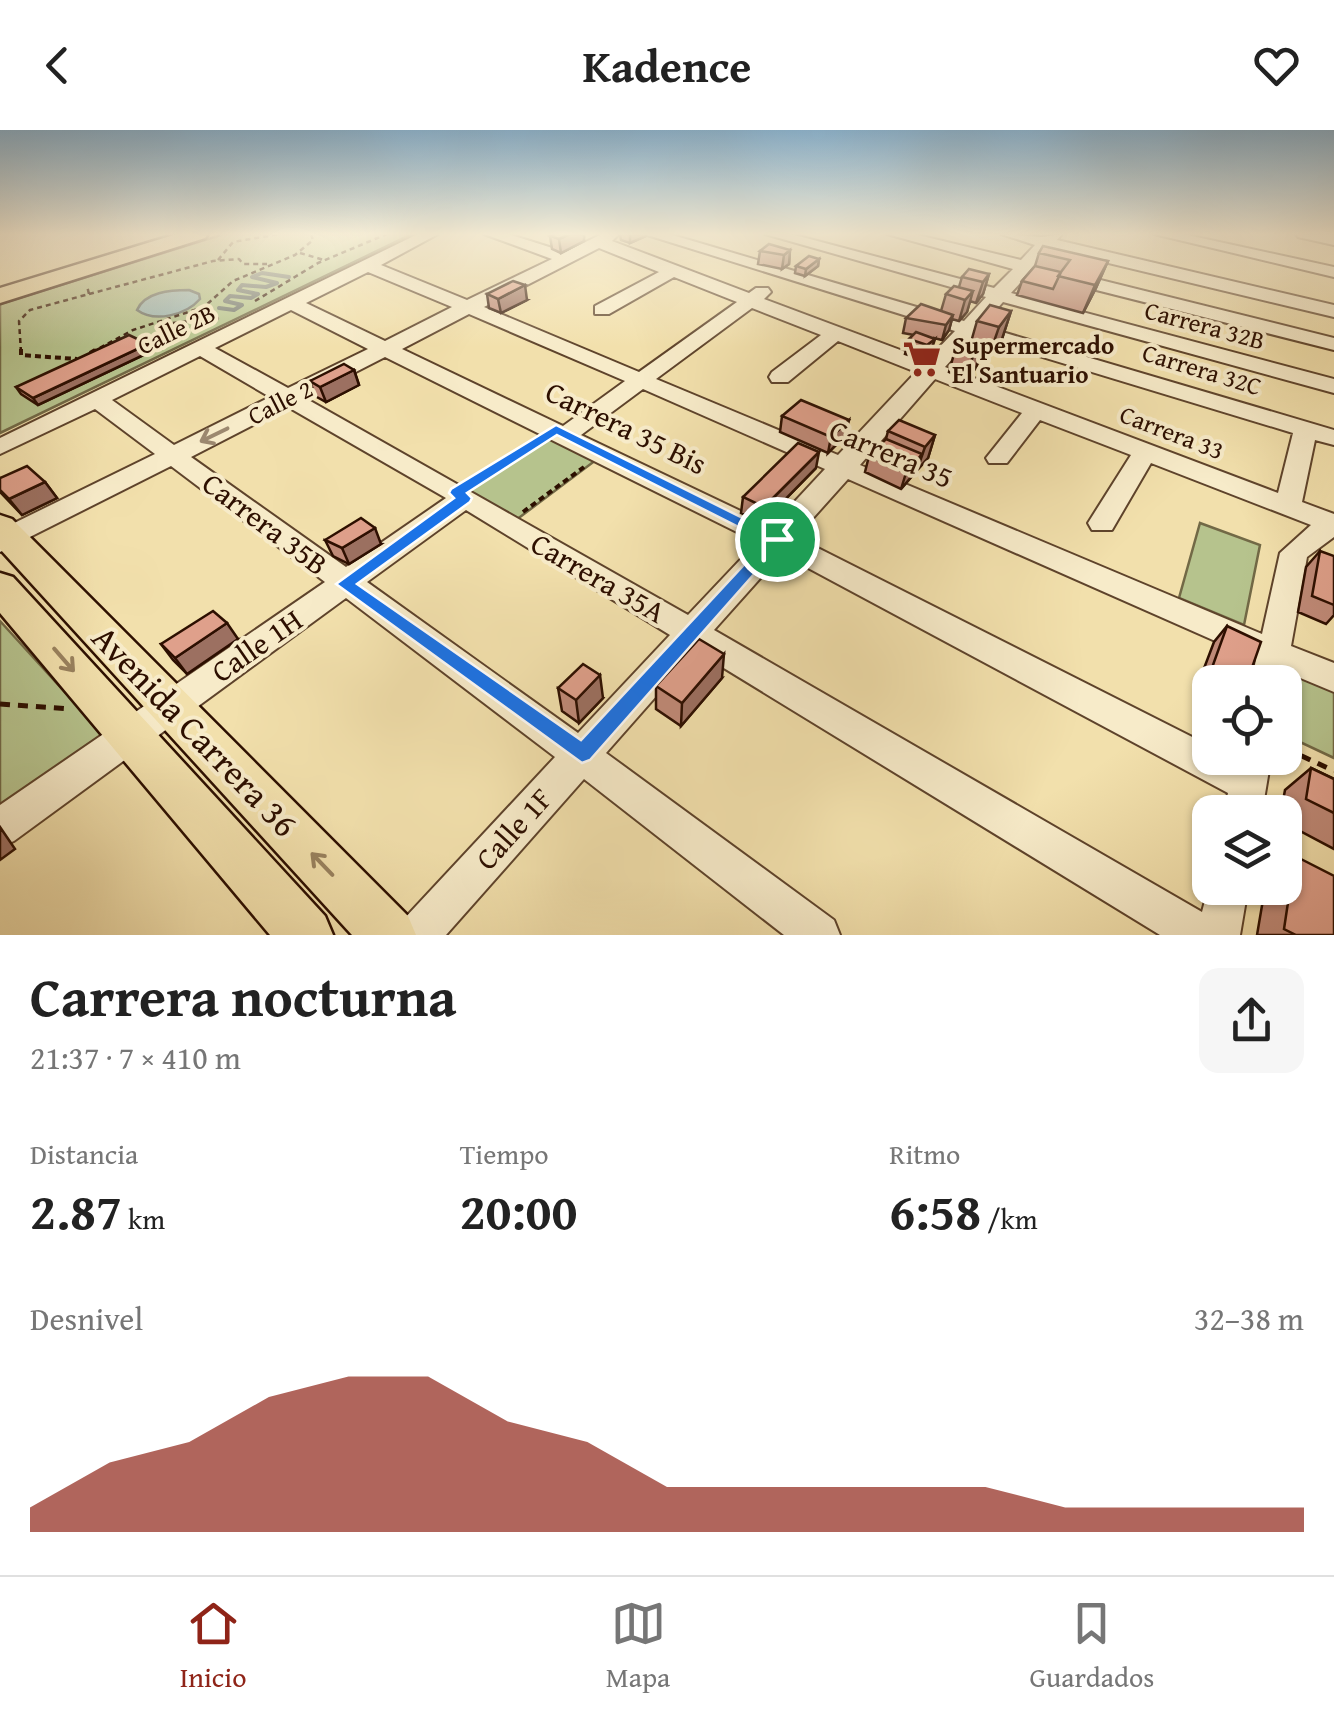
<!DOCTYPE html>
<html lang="es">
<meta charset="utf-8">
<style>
body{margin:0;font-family:"Gentium Book Plus",serif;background:#f6f6f6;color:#222;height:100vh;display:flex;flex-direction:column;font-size:38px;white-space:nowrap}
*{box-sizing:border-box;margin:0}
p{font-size:32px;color:#767676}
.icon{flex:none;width:55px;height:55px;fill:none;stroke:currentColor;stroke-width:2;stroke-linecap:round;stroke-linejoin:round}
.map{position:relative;height:805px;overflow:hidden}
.details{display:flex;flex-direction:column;background:#fff;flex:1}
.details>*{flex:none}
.controls{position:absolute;left:1192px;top:535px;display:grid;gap:20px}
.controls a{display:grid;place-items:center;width:110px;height:110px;border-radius:20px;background:#fff;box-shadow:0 2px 8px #0004;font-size:50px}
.pin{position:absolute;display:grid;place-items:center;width:85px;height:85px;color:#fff;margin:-42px;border:5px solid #fff;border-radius:50%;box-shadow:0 2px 10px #0007}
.round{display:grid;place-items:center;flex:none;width:105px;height:105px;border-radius:20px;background:#f6f6f6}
.overview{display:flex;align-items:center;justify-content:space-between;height:170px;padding:0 30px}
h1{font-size:55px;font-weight:700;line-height:75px}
.figures{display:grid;grid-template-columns:repeat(3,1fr);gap:15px;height:170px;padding:10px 30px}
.figures div{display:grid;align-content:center}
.figures b{font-size:50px;font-weight:700}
.figures small{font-size:28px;font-weight:400}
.figures p{font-size:28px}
.chart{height:280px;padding:20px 30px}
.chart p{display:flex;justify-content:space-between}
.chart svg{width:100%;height:180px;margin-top:10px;fill:#8f2418;opacity:.7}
header{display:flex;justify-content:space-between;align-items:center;height:130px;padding:0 30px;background:#fff;font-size:45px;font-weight:700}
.menu{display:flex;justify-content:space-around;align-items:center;height:140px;border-top:2px solid #e0e0e0;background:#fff;font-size:28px;color:#767676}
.menu a{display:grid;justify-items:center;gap:5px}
.menu .on{color:#8f2418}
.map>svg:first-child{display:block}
.green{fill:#b6c38d;stroke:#726946;stroke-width:2.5}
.water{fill:#a0bab6;stroke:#72766d;stroke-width:2.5}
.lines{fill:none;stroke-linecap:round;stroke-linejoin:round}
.stream{stroke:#72766d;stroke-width:4}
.minor-casing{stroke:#5e432b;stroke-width:4}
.major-casing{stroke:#2d0f00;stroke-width:5}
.path-far2{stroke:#2d0f00;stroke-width:2.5;stroke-dasharray:5 4;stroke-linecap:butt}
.path-far1{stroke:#2d0f00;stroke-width:4;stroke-dasharray:6 4;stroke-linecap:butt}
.path{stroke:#2d0f00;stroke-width:5;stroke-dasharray:10 8;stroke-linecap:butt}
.minor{fill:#f7ebc9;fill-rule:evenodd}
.major{fill:#f2e0ac;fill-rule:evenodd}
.wall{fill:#c08a78;stroke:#2d0f00;stroke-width:2.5}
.shaded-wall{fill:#9c7061;stroke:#2d0f00;stroke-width:2.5}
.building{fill:#dfa08b;stroke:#2d0f00;stroke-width:2.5}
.oneway{stroke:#9c886f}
.oneway2{stroke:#99825f}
.route{fill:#1a73e8;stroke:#fff;stroke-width:2.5;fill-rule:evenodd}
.labels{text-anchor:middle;stroke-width:8;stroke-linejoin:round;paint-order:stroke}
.far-street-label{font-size:25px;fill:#2d0f00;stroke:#f7ebc9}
.far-poi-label{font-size:25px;font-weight:bold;fill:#2d0f00;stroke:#f7ebc9;text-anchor:start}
.street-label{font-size:30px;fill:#2d0f00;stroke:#f7ebc9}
.near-street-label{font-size:35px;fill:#2d0f00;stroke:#f7ebc9}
</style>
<header><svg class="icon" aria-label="back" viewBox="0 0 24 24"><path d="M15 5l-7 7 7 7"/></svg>Kadence<svg class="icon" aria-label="heart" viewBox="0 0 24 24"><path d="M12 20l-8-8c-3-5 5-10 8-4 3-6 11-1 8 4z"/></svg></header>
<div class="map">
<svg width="1334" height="805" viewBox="0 0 1334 805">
<rect width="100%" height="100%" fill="#f2e0ac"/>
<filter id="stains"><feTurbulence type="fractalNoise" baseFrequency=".002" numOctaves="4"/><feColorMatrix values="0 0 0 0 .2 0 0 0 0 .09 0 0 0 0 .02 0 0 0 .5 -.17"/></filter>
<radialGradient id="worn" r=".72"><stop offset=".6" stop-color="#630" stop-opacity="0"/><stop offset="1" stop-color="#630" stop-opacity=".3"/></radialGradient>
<path class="green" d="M224,104H412L0,303V174Z
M543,303L596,330L516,390L462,358Z
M1200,393L1260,415L1244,495L1179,468Z
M0,491L103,604L0,676Z
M1287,538L1334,559V628L1285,605Z"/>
<path class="water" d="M189,160L199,164L200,169C186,185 155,193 137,180C145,162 170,160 189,160Z"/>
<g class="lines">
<path class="stream" d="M219,178L234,180L242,175L225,171L230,166L251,168L258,164L238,160L242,155L266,157L277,153L252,147L262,143L289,147"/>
<g class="minor-casing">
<path id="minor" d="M418,104H438L381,135L467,170L552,129L484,104H508L565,122L602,104H619L612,111L749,163L756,158H768L771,162L764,169L927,230L955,201L644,104H669L964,191L986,167L765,104H791L994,158L1013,139L887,104H914L1021,130L1035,115L1001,104L1042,107L1062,104L1057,110L1334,175V187L1050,119L1036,134L1334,208V220L1029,143L1011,163L1334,249V263L1003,172L982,196L1334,300V315L1315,310L1302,372L1334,384V407L1307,427L1291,516L1334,533V562L1286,542L1284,552H1252L1256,529L848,349L796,407L1210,616V628H1271L1262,682H1224L1228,663L782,424L714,500L1202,782L1210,752V758H1248L1240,805H1160L696,521L606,623L834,790L840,805H784L584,649L446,805H397L403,790L555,627L346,468L14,711L0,717V675L325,452L171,336L0,422V400L155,324L95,279L0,324V308ZM599,118L659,142L595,176V184H609L674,147L737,172L639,242L484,177ZM368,142L452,177L385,211L306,173ZM752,178L821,205L772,242L769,247L772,252H788L838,211L916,242L838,325L656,249ZM291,180L368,219L288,258L215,218ZM469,184L625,251L563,296L402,219ZM973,206L1293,303L1278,363L945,237ZM200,226L270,267L174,315L112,270ZM385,227L757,412L688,485L305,268ZM935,249L1022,283L986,328L989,333H1007L1040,290L1131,325L1088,393L1092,400H1112L1151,333L1311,395L1280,423L1262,504L860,335ZM643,259L825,339L772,396L581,305ZM288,277L446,368L346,437L191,327ZM466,380L670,505L578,603L367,452Z
M1154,104H1183L1334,137V147Z
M1296,104L1334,105V115L1298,107Z"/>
</g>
<g class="major-casing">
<path id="major" d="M177,104H208L205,108L0,173V158Z
M0,385L12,389L408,786L416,805H352L0,419Z
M0,443L13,447L325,786L333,805H270L0,483Z"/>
</g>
<path class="path-far2" d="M300,123L324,130
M218,130L233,112L279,104
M89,164L213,131L239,129L243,134H267
M255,171L318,133L387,104
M164,194L219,188
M21,222L19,191L30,180L89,164L87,156
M92,222L133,200L204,177L233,151L295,125L313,110L311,104"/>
<path class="path-far1" d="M21,219V225L77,229
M90,223L97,219
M472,353L535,313
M523,382L584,337"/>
<path class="path" d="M0,574L70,579
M1285,618L1334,641"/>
<use href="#minor" class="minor"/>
<use href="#major" class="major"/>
</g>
<path class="wall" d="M555,104H584V111L561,123L552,119L550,106Z
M620,104H646V106L630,113L621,110Z
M790,120L789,134L782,139L758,134L760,121Z
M1039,123L1108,131L1096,158L1083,183L1017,165L1022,151L1035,136Z
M819,129L818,136L805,146L795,143L796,136Z
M989,144L983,164L976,173L970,171L967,182L959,191L952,189L949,200L942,210L934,208L930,224L923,230L905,224L909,209L914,205L903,203L906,188L941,181L946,164L959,157L962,147Z
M487,164L527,170L501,183L489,178Z
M1011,181L1002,209L989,226L981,223L976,238L965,249L949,242L955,220L971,212L977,191Z
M152,221L38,275L21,264L16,257Z
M354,240L359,255L326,272L315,266L310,251Z
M782,286L846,305L828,323L780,302Z
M888,301L935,305L928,328L901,359L865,342L869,326L886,309Z
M816,338L762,393L741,383L743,367Z
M0,348L45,352L57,368L22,385L0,362Z
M325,410L381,414L349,434L333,426Z
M1320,421L1334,475V485L1326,494L1298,482L1306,437Z
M1227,496L1247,552H1210V569L1195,562L1214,512Z
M238,509L187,544L173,530L161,514Z
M722,548L681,596L656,579V556Z
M558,558L603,568L579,593L562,581Z
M1311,638L1334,649V719L1285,693V682H1281L1285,660Z
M1295,726L1334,805H1257L1265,758H1285V733Z"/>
<path class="shaded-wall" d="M570,104H584V111L561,123L559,109Z
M630,104H646V106L630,113Z
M790,120L789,134L782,139L784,125Z
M819,129L818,136L805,146L806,139Z
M1108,131L1096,158L1083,183L1095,155Z
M989,144L983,164L976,173L983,152Z
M525,155L527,170L501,183L498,169Z
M973,161L967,182L959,191L965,170Z
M1011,181L1002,209L989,226L999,197Z
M953,185L949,200L942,210L946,195Z
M935,209L930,224L923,230L927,215Z
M148,214L152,221L38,275L33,268Z
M983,216L976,238L965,249L973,226Z
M354,240L359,255L326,272L320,257Z
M849,290L846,305L828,323L831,307Z
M935,305L928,328L917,340L925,317Z
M819,322L816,338L762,393L764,377Z
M922,324L917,340L901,359L906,343Z
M45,352L57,368L22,385L9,369Z
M375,398L381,414L349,434L342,418Z
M227,493L238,509L187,544L175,528Z
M724,524L722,548L681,596L682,573Z
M600,545L603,568L579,593L576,570Z
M0,697L15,719L0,730Z"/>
<path class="building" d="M555,104H570L559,109L550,106Z
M769,114L790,120L784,125L760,121Z
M1043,116L1108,131L1095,155L1058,146L1070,130L1039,123Z
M809,126L819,129L806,139L796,136Z
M1035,136L1061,142L1053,159L1022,151Z
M969,139L989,144L983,152L962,147Z
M513,151L525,155L498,169L487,164Z
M954,156L973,161L965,170L946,164Z
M921,174L953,185L946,195L906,188Z
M990,175L1011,181L999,197L977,191Z
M916,202L935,209L927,215L909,209Z
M129,205L148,214L33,268L16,257Z
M966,210L983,216L973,226L955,220Z
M344,234L354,240L320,257L310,251Z
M801,270L849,290L831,307L782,286Z
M899,290L935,305L925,317L888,301Z
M886,309L922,324L906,343L869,326Z
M798,313L819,322L764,377L743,367Z
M27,336L45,352L9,369L0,360V348Z
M361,388L375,398L342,418L325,410Z
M1320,421L1334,426V475L1312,466Z
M213,481L227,493L175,528L161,514Z
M1227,496L1261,512L1247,552H1222L1209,546Z
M699,509L724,524L682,573L656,556Z
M583,534L600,545L576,570L558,558Z
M1311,638L1334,649V683L1306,669Z
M1295,726L1334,746V805H1296L1284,799Z"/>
<defs><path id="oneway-shaft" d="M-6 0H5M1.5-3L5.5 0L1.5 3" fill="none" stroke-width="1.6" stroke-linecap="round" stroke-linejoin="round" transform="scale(2.5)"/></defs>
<use class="oneway" href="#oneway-shaft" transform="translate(214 305) rotate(154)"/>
<g class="oneway2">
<use href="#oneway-shaft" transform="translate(64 530) rotate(49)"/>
<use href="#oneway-shaft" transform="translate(322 734) rotate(-134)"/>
</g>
<linearGradient id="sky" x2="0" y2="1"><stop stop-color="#8bb6d4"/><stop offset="0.48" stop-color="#f9f1da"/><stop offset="1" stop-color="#f9f1da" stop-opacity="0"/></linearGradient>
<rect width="1334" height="217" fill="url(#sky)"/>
<path class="route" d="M556,295L785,409L590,630L582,633L336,454L454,368L449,363L451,359ZM557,305L766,411L581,610L357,454L470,372L472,368L467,363Z"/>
<defs>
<g id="supermarket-bare" transform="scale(3)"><path d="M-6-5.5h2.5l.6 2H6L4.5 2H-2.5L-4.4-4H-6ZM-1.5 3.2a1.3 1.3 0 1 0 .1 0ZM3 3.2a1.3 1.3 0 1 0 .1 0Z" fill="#8f2418" stroke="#f7ebc9" stroke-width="2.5" paint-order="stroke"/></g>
</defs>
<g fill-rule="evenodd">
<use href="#supermarket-bare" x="922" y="229"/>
</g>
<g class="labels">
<g class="far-street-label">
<text transform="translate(1205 195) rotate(15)" y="9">Carrera 32B</text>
<text transform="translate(176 199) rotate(-26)" y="9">Calle 2B</text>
<text transform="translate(1202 239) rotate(17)" y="9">Carrera 32C</text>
<text transform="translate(280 272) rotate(-27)" y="9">Calle 2</text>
<text transform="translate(1172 302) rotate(21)" y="9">Carrera 33</text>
</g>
<g class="far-poi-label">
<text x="952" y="224">Supermercado<tspan x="952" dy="29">El Santuario</tspan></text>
</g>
<g class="street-label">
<text transform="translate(626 298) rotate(26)" y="10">Carrera 35 Bis</text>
<text transform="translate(891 324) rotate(23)" y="10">Carrera 35</text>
<text transform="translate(265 394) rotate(37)" y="10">Carrera 35B</text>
<text transform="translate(598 448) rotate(30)" y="10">Carrera 35A</text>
<text transform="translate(257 516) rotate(-35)" y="10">Calle 1H</text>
<text transform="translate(514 699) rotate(-48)" y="10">Calle 1F</text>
</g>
<g class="near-street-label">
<text transform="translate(195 601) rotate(46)" y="12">Avenida Carrera 36</text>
</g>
</g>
<rect width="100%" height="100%" filter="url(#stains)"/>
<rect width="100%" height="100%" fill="url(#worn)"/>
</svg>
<div class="controls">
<a><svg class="icon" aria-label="locate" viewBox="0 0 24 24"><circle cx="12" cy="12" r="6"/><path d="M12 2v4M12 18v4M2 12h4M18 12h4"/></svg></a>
<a><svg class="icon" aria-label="layers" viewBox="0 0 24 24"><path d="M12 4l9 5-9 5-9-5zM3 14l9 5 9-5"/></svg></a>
</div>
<div class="pin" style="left:777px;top:409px;background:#1e9e55"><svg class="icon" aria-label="arrive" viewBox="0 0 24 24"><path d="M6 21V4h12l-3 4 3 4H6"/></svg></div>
</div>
<section class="details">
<div class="overview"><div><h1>Carrera nocturna</h1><p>21:37 · 7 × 410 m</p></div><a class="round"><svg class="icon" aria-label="share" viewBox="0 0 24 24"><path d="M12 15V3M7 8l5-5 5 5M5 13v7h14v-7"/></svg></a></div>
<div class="figures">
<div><p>Distancia</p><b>2.87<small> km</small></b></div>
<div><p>Tiempo</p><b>20:00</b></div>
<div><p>Ritmo</p><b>6:58<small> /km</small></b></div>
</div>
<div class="chart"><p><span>Desnivel</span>32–38 m</p>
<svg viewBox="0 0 160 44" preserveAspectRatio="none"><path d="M0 44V38L10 27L20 22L30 11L40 6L50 6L60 17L70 22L80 33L90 33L100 33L110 33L120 33L130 38L140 38L150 38L160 38V44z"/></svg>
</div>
</section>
<nav class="menu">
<a class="on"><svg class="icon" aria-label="home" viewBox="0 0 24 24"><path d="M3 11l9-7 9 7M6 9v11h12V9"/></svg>Inicio</a>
<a><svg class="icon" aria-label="map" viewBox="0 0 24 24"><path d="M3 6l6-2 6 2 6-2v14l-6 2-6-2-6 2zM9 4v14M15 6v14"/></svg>Mapa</a>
<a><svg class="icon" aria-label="saved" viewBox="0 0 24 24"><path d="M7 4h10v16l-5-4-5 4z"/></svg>Guardados</a>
</nav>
